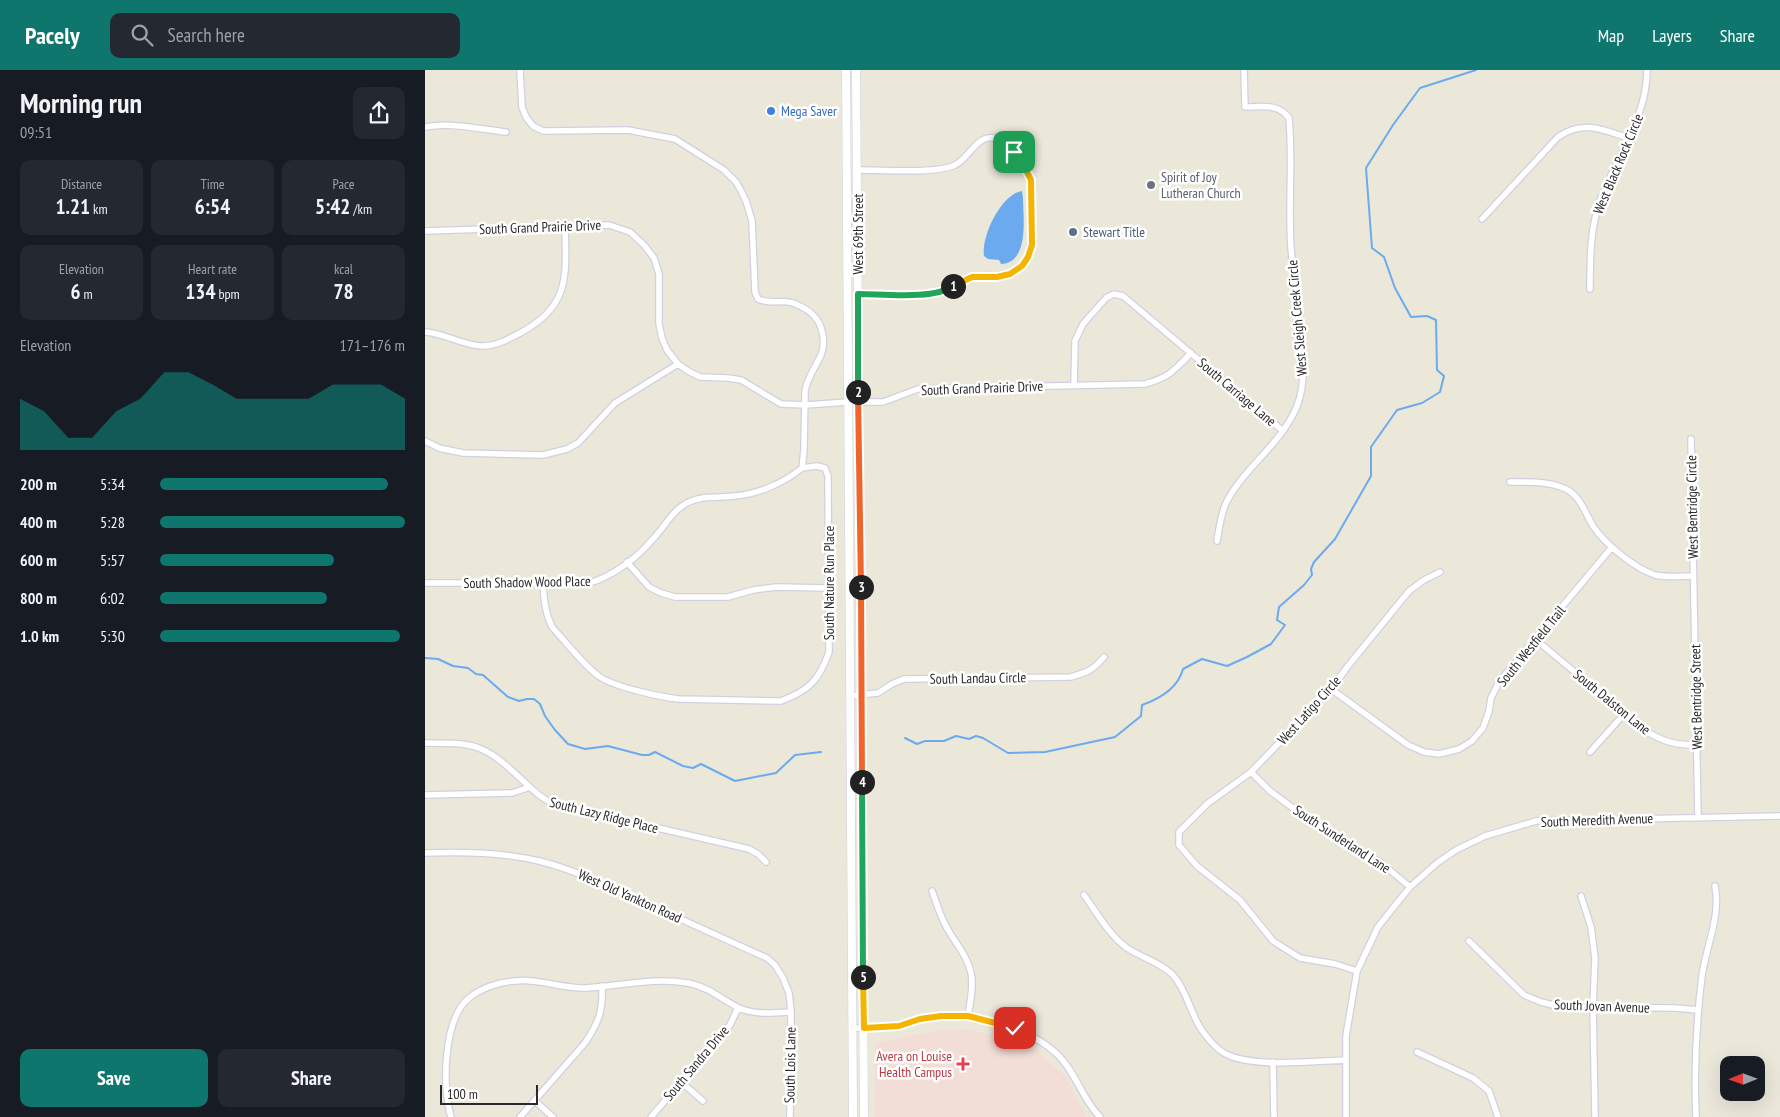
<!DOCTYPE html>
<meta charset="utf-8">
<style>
body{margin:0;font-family:"PT Sans Narrow",sans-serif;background:#242831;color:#f1f3f6;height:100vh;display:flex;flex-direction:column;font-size:19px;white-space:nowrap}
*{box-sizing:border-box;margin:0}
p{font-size:16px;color:#9ea1a6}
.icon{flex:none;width:28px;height:28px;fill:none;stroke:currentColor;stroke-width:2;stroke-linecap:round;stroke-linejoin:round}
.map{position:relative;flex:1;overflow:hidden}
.drawer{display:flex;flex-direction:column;background:#171b24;width:425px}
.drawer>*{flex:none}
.needle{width:32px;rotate:269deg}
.tools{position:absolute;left:1295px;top:986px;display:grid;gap:10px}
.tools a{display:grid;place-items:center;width:45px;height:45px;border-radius:10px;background:#171b24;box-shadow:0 5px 20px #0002;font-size:25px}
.scale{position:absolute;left:15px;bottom:12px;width:98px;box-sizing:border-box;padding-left:5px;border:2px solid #292929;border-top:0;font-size:14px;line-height:18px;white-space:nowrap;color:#292929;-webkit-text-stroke:4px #fff;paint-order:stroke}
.pin{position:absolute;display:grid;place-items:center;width:42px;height:42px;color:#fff;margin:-21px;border-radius:10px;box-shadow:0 2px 8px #0006}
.km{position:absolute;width:25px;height:25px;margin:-12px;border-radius:50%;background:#222;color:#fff;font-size:14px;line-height:25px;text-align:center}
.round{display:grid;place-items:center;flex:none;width:52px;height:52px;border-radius:10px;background:#242831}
.headline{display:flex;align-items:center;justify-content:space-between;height:85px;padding:0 20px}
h1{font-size:28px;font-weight:700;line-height:38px}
.metrics{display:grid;grid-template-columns:repeat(3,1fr);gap:8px;height:85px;padding:5px 20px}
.metrics div{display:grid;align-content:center;border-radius:10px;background:#242831;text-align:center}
.metrics b{font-size:21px;font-weight:700}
.metrics small{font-size:14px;font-weight:400}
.metrics p{font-size:14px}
.chart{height:140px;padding:10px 20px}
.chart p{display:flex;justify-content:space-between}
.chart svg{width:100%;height:90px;margin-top:5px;fill:#0f766e;opacity:.7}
.primary-button{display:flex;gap:10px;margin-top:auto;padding:10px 20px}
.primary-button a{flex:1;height:58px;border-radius:10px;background:#0f766e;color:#fff;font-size:20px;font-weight:700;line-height:58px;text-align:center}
.primary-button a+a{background:#242831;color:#f1f3f6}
ul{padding:0 20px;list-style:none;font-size:16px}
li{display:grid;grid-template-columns:80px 60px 1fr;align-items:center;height:38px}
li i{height:12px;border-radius:6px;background:#0f766e}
header{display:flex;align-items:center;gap:30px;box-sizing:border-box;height:70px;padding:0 25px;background:#0f766e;color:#fff}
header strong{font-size:24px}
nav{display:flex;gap:28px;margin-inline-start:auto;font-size:18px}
.search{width:350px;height:45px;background:#242831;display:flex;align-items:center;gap:12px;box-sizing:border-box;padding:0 18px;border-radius:10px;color:#9ea1a6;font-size:19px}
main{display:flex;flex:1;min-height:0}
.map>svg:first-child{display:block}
.medical{fill:#f3ddd7}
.water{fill:#6caaef}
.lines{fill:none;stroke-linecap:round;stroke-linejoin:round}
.stream{stroke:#6caaef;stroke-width:2}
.street-casing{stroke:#d1d0e2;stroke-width:8}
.secondary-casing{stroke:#d1d0e2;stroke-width:9}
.street{stroke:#fff;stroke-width:5.5}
.secondary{stroke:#fff;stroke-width:8}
.split-1-casing{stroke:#fff;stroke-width:10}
.split-2-casing{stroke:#fff;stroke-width:10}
.split-3-casing{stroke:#fff;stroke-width:10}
.split-4-casing{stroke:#fff;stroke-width:10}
.split-5-casing{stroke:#fff;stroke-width:10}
.split-6-casing{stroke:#fff;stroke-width:10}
.split-1{stroke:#f5b400;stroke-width:6}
.split-2{stroke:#22a559;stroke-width:6}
.split-3{stroke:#f0652b;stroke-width:6}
.split-4{stroke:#f0652b;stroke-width:6}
.split-5{stroke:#22a559;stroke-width:6}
.split-6{stroke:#f5b400;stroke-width:6}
.shop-dot{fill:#3f7fe0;stroke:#fff;stroke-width:2}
.worship-dot{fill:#6b7280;stroke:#fff;stroke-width:2}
.service-dot{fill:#5c6f8a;stroke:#fff;stroke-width:2}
.health-dot{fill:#e0444e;stroke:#fff;stroke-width:2}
.labels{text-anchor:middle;stroke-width:5;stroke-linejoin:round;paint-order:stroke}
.shop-label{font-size:14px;fill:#366cbe;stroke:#fff;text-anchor:start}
.street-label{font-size:14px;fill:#292929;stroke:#fff}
.worship-label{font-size:14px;fill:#5b616d;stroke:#fff;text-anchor:start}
.service-label{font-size:14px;fill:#4e5e75;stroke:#fff;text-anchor:start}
.health-label{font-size:14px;fill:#be3a42;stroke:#fff;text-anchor:end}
</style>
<header>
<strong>Pacely</strong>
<div class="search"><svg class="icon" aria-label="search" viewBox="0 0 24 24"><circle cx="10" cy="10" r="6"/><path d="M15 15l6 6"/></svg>Search here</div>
<nav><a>Map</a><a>Layers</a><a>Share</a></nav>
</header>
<main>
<section class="drawer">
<div class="headline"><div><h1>Morning run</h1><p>09:51</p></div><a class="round"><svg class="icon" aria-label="share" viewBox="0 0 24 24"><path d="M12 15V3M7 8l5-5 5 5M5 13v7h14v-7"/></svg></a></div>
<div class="metrics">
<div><p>Distance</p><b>1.21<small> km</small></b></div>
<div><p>Time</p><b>6:54</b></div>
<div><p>Pace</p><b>5:42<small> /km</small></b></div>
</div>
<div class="metrics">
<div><p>Elevation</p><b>6<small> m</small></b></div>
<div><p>Heart rate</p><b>134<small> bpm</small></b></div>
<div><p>kcal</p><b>78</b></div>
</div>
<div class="chart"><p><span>Elevation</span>171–176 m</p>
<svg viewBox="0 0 160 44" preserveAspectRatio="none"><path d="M0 44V19L10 25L20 38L30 38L40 25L50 19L60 6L70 6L80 12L90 19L100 19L110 19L120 19L130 12L140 12L150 12L160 19V44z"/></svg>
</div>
<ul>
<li><b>200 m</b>5:34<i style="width:93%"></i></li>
<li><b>400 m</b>5:28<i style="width:100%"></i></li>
<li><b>600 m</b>5:57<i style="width:71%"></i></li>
<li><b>800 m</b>6:02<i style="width:68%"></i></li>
<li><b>1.0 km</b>5:30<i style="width:98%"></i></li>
</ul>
<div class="primary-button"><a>Save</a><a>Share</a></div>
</section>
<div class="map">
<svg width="1355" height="1047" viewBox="0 0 1355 1047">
<rect width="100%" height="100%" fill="#ebe8da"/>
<path class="medical" d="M539,959L584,969L611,980L642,1008L661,1047H450V973L510,961Z"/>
<path class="water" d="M597,121L598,128C598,146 605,193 576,194L574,190L563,189L559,186C556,167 576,124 597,121Z"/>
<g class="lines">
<path class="stream" d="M0,588L13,589L28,596L43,598L51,604L58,605L83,627L94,631L102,629H109L115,634L120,646L130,660L143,674L160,679L183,676L217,685H224L230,682L258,696L268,698L276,694L310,711L351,703L370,685L396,682
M480,668L492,674L500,671H519L531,666L544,669L551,666L558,668L583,683L620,682L690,667L716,646L717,635C734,629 753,618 758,599L777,589L802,596L822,587L846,574L860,555L852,550L854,537L879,515L887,505L886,499L889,492L910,469L946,406V377L972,340L997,333L1015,322L1019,306L1012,300L1011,250L1002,246L986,247L970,218L959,187L947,178L941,98L968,55L995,18L1051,0"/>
<g class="street-casing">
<path id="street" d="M95,0L97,37L101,47L108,56L118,61L203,60L250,69L299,100L311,112L315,119L321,131L327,151L330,222L333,229C346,235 356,229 368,233C375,236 383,239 388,245C398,254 401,273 396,285C390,298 382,308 380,321L379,380L377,398
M0,57C26,52 55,59 81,62
M432,100C455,100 512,104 530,95C545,88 552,62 572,69C589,74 605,103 607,120C607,130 607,140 607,150C607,172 608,195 584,204C571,208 558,204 546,207C532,211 523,222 509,224C501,225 493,224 486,224C468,224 450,224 433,223
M1057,149L1133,67C1157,50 1177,59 1203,68
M0,161L184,155L205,162L219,175L229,188L234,204V254L237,268L242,280L253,294L263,301L275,307L303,308L316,310L356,334L381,335L422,332H458L493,319L720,314C744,307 749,301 766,283
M1165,219C1165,187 1165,158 1176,128C1192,86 1222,47 1222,0
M0,262C19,263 37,275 56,276C69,277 84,269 95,263C146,236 141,205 140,155
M649,315L650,271L658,254L681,228L689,224L698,226L858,361
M1266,369L1273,748
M0,371L14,378L38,383L118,385L142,379L153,373L190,333L253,294
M1085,412C1104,412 1124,411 1141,419C1156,427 1160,443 1168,456C1180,474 1209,498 1230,505C1243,508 1256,506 1268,506
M792,471C794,459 796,442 802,431C821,396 857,373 872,336C888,298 869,220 866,178C863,135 868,91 864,48C853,33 837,37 820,37L819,0
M202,492L224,517L236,523L250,527H303L328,520L351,517L403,518
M0,513H164C187,507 212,488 227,470C239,458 248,439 264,432C279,425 295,428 310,426C333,424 359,413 377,398
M118,514C119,529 120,543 127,557C140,571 161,598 175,607C190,617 235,627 254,629L356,631C385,620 394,610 404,582L403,406L400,398L392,396L377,398
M1110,569L1222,662C1240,672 1250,675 1272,675
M906,619L983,675L999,682L1014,684L1034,679L1047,671L1058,658L1064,641L1066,628L1074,612L1187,477
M425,626L453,623L467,614L479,609L646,607C663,602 668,600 679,587
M0,673C49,673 58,673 95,708C106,718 115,728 129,734L324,779L333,784L341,792
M1165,682L1200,643
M826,702L845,721L899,761L924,777L954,791L985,817
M0,725L87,723L105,717
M0,783C38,782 77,782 114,791C132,795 149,802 165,808L342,888L350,895L358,908L364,923L366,942L365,1047
M507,821C512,834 515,846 522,858C530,873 542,885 546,903C549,916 545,932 543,946
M659,825C672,843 684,865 702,878C717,888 735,892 748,905C762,921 765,942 776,959C783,969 793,981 803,985C832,998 889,991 921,990
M1156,826L1166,857L1170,888L1168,937L1170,1047
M1044,871L1099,925L1116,932L1136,937L1250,938L1273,940
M932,901L910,894L875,888L848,871L815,830L772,796L754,775V762L782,734L826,702L906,619L923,596L984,521L999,510L1015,502
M427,958C442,958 458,959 473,956C487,953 500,947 514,946C550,942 606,959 632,984C651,1002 657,1029 675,1047
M992,982L1048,1008L1064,1021L1073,1047
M848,992L849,1047
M255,1011L278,1031
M110,1031L128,1047
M26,1047C17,1018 18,949 44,928C56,918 74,912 90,911C114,908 137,919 161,918C194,916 230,907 263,913C284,917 296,929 314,938C330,945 349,943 366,942
M95,1047L160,973C174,952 178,941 177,916
M226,1047L305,955L313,938
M921,1047V966L932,901L953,857L968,838L985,817L1012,793L1031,780L1060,766L1111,751L1355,746
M1271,1047C1269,1000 1271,953 1277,906C1281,876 1296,847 1290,816"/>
</g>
<g class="secondary-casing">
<path id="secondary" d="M421,0L428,1047
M431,0L439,1047"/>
</g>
<use href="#street" class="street"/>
<use href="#secondary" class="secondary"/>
</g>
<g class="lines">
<g class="split-1-casing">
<path id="split-1" d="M528,216L547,207H572L585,204L597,196L603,187L607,175L606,110L599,96L589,82"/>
</g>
<g class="split-2-casing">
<path id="split-2" d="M433,322V224C458,224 509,230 528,216"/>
</g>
<g class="split-3-casing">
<path id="split-3" d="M433,322L436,517"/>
</g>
<g class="split-4-casing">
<path id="split-4" d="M436,517L437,712"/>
</g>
<g class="split-5-casing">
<path id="split-5" d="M437,712L438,907"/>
</g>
<g class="split-6-casing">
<path id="split-6" d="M438,907L439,958L474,956L495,949L516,946H543L590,958"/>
</g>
<use href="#split-1" class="split-1"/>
<use href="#split-2" class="split-2"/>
<use href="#split-3" class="split-3"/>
<use href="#split-4" class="split-4"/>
<use href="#split-5" class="split-5"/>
<use href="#split-6" class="split-6"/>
</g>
<circle class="shop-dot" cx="346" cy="41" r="5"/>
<circle class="worship-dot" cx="726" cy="115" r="5"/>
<circle class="service-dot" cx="648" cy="162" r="5"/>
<path class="health-dot" d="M535.5 986.5h5v5h5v5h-5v5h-5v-5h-5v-5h5z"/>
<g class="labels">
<g class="shop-label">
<text x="356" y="46">Mega Saver</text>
</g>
<g class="street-label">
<text transform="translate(1193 94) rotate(-67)" y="5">West Black Rock Circle</text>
<text transform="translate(115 157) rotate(-2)" y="5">South Grand Prairie Drive</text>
<text transform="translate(433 164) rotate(-90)" y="5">West 69th Street</text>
<text transform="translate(872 248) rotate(-95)" y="5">West Sleigh Creek Circle</text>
<text transform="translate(557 318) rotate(-2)" y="5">South Grand Prairie Drive</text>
<text transform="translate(812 322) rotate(40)" y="5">South Carriage Lane</text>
<text transform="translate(1267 437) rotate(-91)" y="5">West Bentridge Circle</text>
<text transform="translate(102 512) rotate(-1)" y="5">South Shadow Wood Place</text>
<text transform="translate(404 513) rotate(-90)" y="5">South Nature Run Place</text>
<text transform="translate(1106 576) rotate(-51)" y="5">South Westfield Trail</text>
<text transform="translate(553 608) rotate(-1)" y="5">South Landau Circle</text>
<text transform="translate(1271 627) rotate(-91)" y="5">West Bentridge Street</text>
<text transform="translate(1187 632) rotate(39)" y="5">South Dalston Lane</text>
<text transform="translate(884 640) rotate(-48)" y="5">West Latigo Circle</text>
<text transform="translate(179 745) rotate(14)" y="5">South Lazy Ridge Place</text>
<text transform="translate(1172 750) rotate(-2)" y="5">South Meredith Avenue</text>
<text transform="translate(917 769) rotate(33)" y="5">South Sunderland Lane</text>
<text transform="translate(205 826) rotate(24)" y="5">West Old Yankton Road</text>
<text transform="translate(1177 936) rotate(2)" y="5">South Jovan Avenue</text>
<text transform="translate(271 993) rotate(-50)" y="5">South Sandra Drive</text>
<text transform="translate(365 995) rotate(-89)" y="5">South Lois Lane</text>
</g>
<g class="worship-label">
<text x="736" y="112">Spirit of Joy<tspan x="736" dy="16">Lutheran Church</tspan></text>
</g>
<g class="service-label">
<text x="658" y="167">Stewart Title</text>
</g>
<g class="health-label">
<text x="527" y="991">Avera on Louise<tspan x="527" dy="16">Health Campus</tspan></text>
</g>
</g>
</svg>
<div class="tools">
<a><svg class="needle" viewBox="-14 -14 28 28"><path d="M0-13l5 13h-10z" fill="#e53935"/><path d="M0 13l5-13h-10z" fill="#9ea1a6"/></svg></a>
</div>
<div class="scale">100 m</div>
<div class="pin" style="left:589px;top:82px;background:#1e9e55"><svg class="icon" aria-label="arrive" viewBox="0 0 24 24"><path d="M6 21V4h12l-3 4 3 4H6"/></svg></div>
<div class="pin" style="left:590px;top:958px;background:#d93025"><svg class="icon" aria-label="check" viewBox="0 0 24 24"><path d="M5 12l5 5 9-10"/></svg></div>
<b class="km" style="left:528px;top:216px">1</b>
<b class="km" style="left:433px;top:322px">2</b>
<b class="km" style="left:436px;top:517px">3</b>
<b class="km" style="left:437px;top:712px">4</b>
<b class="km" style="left:438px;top:907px">5</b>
</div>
</main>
